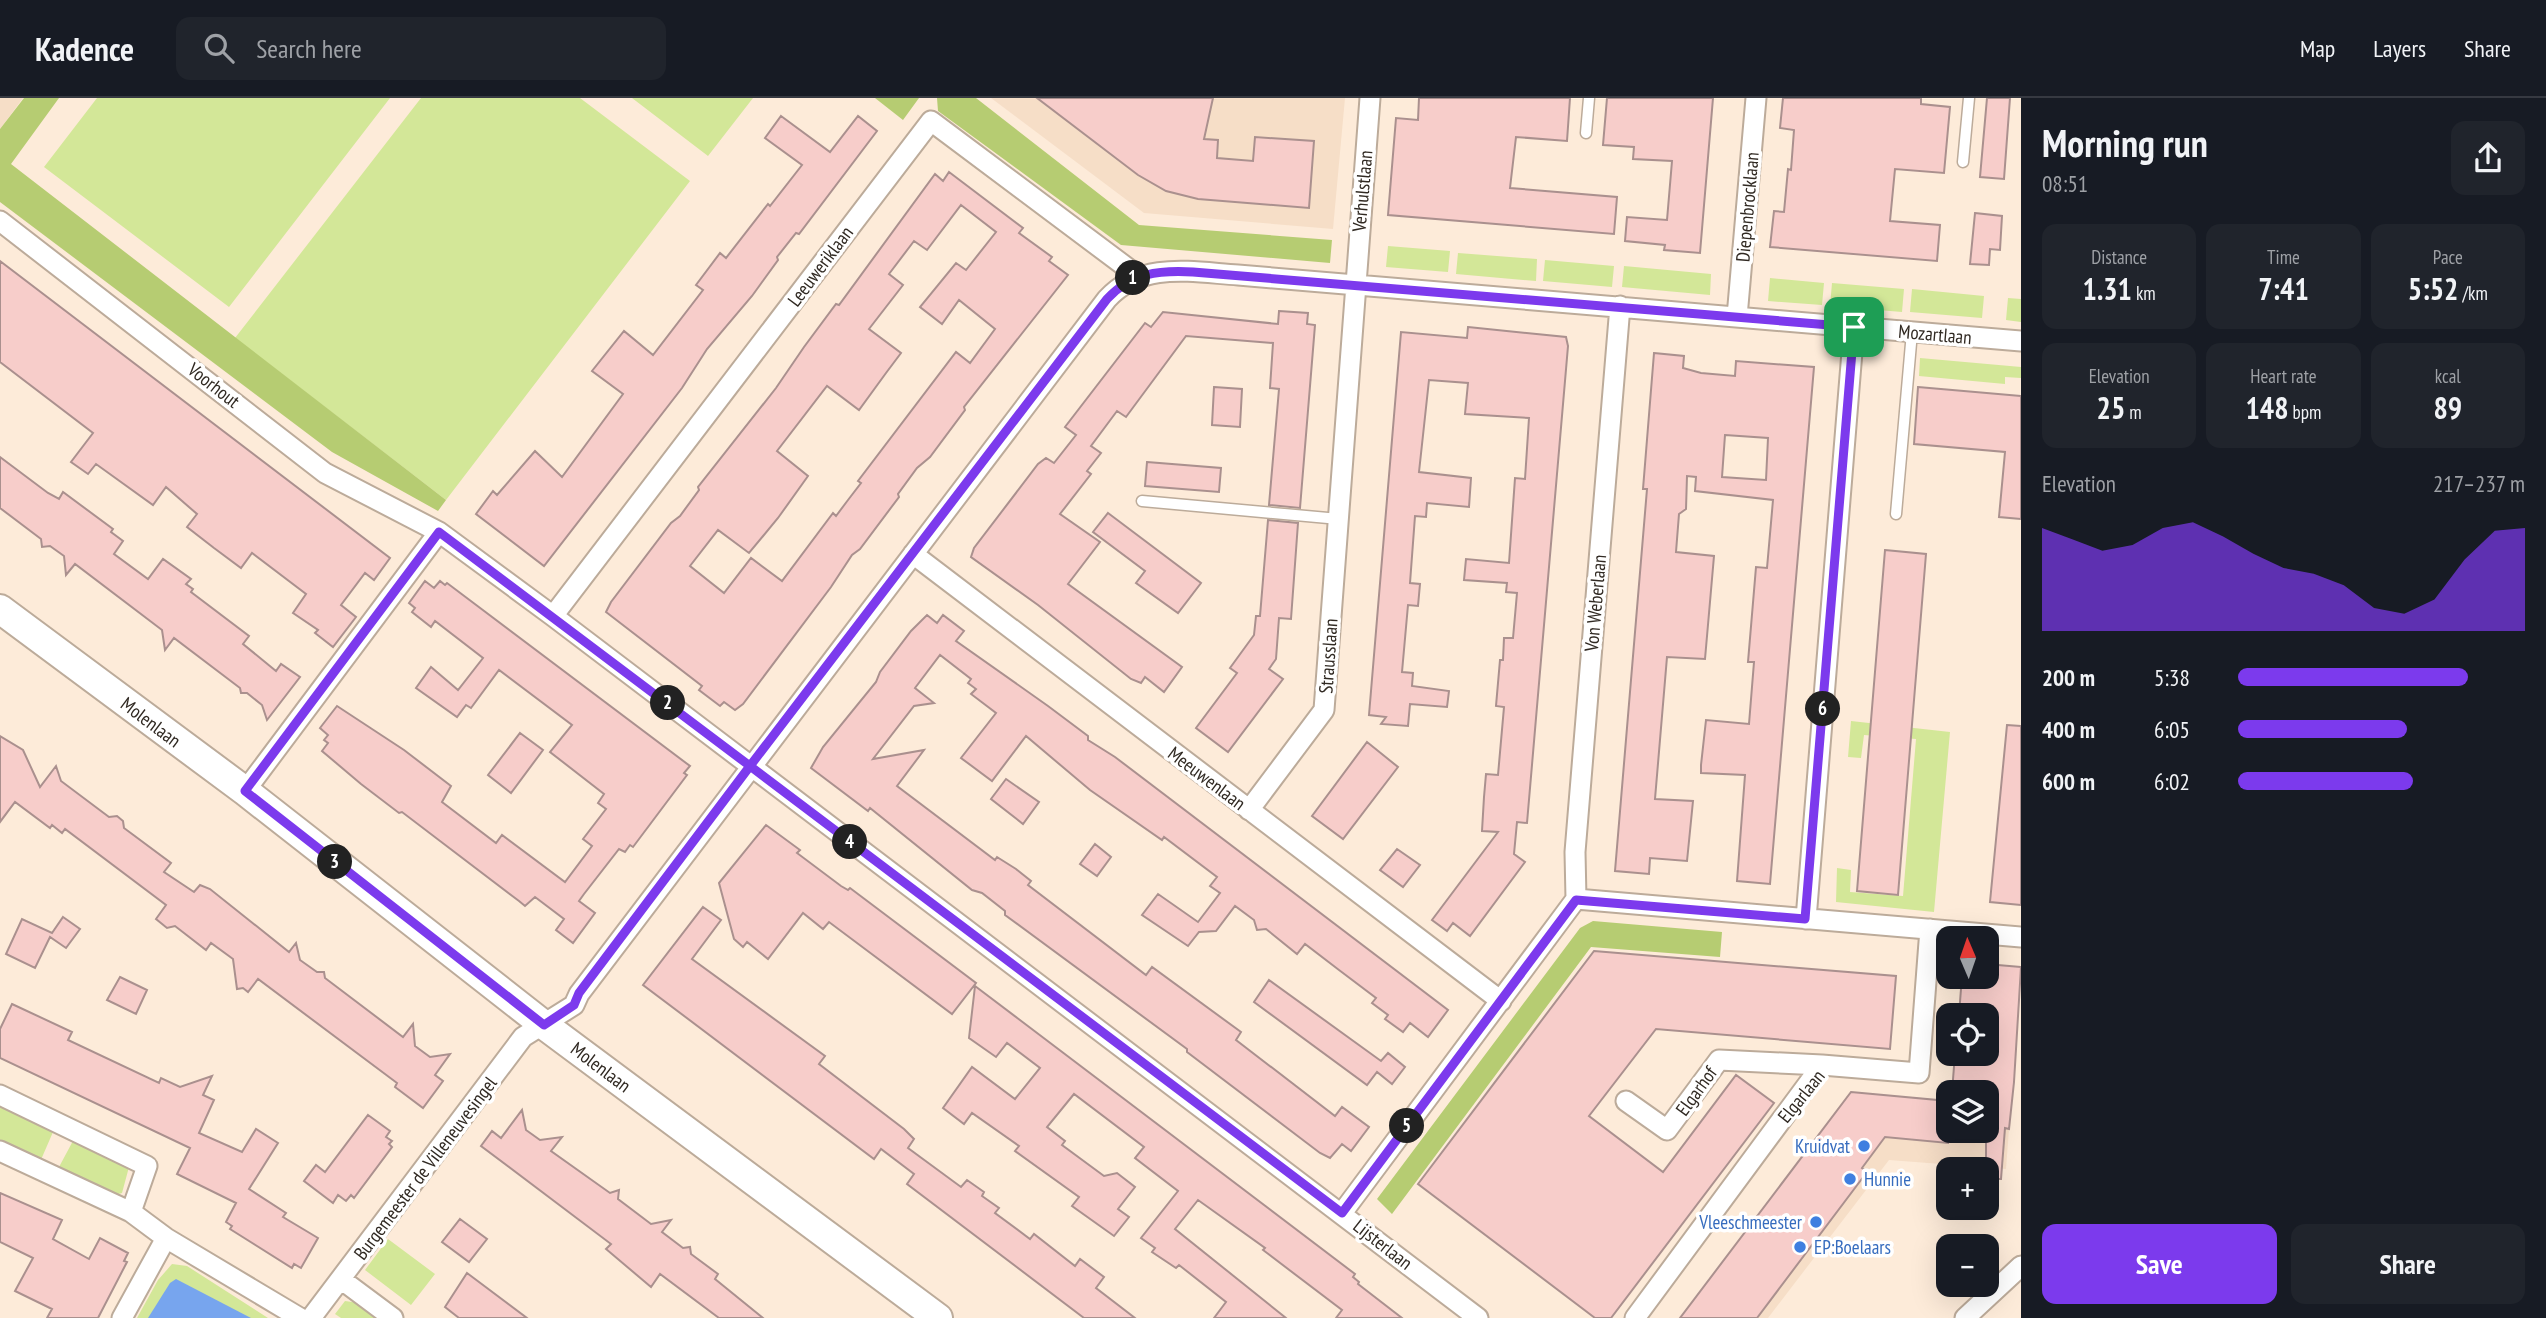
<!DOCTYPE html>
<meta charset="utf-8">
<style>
body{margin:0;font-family:"PT Sans Narrow",sans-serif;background:#20242c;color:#f1f3f6;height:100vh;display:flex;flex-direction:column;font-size:26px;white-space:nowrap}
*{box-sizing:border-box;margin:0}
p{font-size:23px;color:#9ea1a6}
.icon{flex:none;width:38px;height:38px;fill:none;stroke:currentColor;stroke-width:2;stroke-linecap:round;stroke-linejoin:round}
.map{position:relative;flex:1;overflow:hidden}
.drawer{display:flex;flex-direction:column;background:#171b24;width:525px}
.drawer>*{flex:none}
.needle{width:46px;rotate:358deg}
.controls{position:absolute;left:1936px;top:828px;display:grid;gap:14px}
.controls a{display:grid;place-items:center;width:63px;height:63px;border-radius:14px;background:#171b24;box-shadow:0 7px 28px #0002;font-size:35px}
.pin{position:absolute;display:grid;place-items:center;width:60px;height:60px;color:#fff;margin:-30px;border-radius:14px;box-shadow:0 4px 10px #0006}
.km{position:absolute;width:35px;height:35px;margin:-18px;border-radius:50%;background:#222;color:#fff;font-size:19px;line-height:35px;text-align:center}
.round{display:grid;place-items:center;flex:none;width:74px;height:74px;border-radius:14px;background:#20242c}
.headline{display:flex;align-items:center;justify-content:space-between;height:119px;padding:0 21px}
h1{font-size:38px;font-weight:600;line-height:52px}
.metrics{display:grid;grid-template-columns:repeat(3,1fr);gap:10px;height:119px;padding:7px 21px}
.metrics div{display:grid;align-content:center;border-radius:14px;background:#20242c;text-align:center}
.metrics b{font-size:30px;font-weight:600}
.metrics small{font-size:19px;font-weight:400}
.metrics p{font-size:19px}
.chart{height:196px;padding:14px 21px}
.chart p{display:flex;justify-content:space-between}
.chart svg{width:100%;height:126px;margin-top:7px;fill:#7c3aed;opacity:.7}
.cta{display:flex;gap:14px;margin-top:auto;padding:14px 21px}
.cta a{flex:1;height:80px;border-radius:14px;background:#7c3aed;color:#fff;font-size:28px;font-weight:600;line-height:80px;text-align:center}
.cta a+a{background:#20242c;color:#f1f3f6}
ul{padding:0 21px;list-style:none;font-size:23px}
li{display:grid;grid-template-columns:112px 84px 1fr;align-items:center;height:52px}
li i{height:18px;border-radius:9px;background:#7c3aed}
header{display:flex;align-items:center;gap:42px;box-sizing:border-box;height:98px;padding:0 35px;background:#171b24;border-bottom:2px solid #363941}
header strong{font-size:33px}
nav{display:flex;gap:38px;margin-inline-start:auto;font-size:24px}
.search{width:490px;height:63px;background:#20242c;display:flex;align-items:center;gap:18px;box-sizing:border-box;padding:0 24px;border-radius:14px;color:#9ea1a6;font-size:26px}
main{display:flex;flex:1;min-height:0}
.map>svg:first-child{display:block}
.built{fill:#f6dec7}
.green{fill:#d3e798}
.forest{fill:#b6cc72}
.water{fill:#77a5ee}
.building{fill:#f7cdca;stroke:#aa908e;stroke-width:2;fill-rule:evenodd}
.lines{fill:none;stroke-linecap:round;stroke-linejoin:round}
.service-casing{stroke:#bcab9a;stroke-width:13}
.minor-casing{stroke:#bcab9a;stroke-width:23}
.secondary-casing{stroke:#bcab9a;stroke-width:32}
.service{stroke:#fff;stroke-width:10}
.minor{stroke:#fff;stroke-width:19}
.secondary{stroke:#fff;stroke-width:28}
.route-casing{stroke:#fff;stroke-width:14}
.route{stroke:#7c3aed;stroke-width:9}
.shop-dot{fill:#3f7fe0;stroke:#fff;stroke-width:2.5}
.labels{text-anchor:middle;stroke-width:7;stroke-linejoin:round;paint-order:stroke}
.street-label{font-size:19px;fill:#312a23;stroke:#fff}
.shop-label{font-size:19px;fill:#366cbe;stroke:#fff;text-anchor:end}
</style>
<header>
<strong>Kadence</strong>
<div class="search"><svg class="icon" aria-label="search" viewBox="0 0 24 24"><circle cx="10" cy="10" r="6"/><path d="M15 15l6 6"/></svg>Search here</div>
<nav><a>Map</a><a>Layers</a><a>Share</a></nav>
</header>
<main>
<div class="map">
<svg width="2021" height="1220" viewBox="0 0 2021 1220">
<rect width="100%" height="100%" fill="#fdebd9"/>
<path class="built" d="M0,0H23L0,31Z
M991,0H1345L1333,131L1144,115Z
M1874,1020L1948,1032H1986V1029L2009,1031L2006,1071L1889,1062L1768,1220H1720Z"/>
<path class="green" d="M97,0H390L229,209L44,69Z
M421,0H580L690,83L446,402L235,240Z
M632,0H753L708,58Z
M1388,148L1450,153L1448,174L1386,169Z
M1458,155L1537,161L1536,183L1456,176Z
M1545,162L1614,168L1612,189L1543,183Z
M1624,168L1711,176L1710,197L1622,189Z
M1770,180L1824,185L1822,207L1768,203Z
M1832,185L1904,191L1902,214L1830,208Z
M1912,191L1984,198L1982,220L1910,214Z
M2008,200L2021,201V224L2006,222Z
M1920,260L2021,269V280L2005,279V286L1919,278Z
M1851,623L1950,634L1934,814L1836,804L1837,770L1851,772L1850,794L1903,798L1916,641L1864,637L1861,660L1848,659Z
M0,1008L53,1034L40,1064L0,1044Z
M74,1041L129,1069L122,1095L115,1097L59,1069Z
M388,1141L435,1176L411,1207L365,1172Z
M172,1166L187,1168L268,1220H137L158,1182Z
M345,1203L359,1205L382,1220H341L335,1216Z"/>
<path class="forest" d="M24,0H59L11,66L446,402L438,413L332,354L0,104V31Z
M875,0H919L903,22Z
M937,0H976L1139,127L1332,142L1330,165L1121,147L938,13Z
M1593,823L1722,834L1720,859L1591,849L1392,1116L1377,1101L1580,830Z"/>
<path class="water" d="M176,1181L251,1220H148L170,1185Z"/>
<path class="building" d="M1037,0H1213L1204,41L1218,42L1217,60L1253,63L1255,39L1314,43L1309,110L1198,101L1166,93L1138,77Z
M1419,0H1570L1567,43L1516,39L1510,90L1617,99L1614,136L1388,117L1396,20L1418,22Z
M1607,0H1713L1700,155L1664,152L1665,147L1625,143L1627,119L1667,122L1672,63L1633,61L1634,49L1603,47Z
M1783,0H1921V6L1950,9L1944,75L1895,71L1890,123L1940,127L1937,163L1770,149L1774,113L1784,114L1788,71L1791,72L1794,32L1780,30Z
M1987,0H2010L2004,81L1980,79Z
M781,18L830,54L858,18L877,33L799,136L796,135L777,159L778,162L752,198L707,251L682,290L544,468L476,416L493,393L497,397L535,353L562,379L623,296L592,273L624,233L653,257L703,192L696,187L720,155L726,160L768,106L770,108L802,67L765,40Z
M949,74L1023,130L1019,135L1052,159L1049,163L1068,177L964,309L965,312L930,359L917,370L898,396L899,399L860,451L852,457L831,489L743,606L735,612L724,604L720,608L699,592L702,588L606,514L611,504L671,425L680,418L699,392L698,389L776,290L804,249L836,206L839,207L935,76L943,83ZM961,107L996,134L966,172L956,165L920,209L942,226L959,202L995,231L970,265L956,254L858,383L861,385L848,402L836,418L833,415L782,483L751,460L724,495L690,468L718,432L749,455L778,420L808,378L777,353L827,288L859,312L886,275L901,255L869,231L903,187L889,176L914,143L927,152Z
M1975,115L2002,118L2000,152L1990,151L1989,167L1970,166Z
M0,163L390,460L374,482L365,475L341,507L356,519L333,549L315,535L318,532L293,515L306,496L252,455L241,470L214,450L187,429L197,416L166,389L153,407L96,366L88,376L71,364L93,335L0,264Z
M1279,213L1308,215L1307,226L1315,227L1300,410L1269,407L1279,291L1270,290L1273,245L1186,238L1126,319L1117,313L1091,348L1101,355L1087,373L1091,376L1060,416L1100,444L1068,486L1182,569L1164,594L1145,579L1141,585L1131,581L1038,507L971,459L974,450L1038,366L1046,360L1054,365L1076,337L1065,329L1145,225L1151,229L1163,214L1278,226Z
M1468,229L1566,239L1568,248L1527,725L1517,724L1514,756L1525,764L1470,838L1453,825L1447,833L1432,822L1498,734L1482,733L1484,699L1486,676L1498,677L1504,609L1496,608L1500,562H1503L1504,540H1513L1517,495L1506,494L1507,485L1464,482L1466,461L1509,465L1515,380L1525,381L1529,320L1465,316L1468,285L1429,282L1419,374L1471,380L1469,409L1427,405L1426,419L1415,418L1410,485L1420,486L1418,508L1408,507L1402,574L1413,575L1412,588L1449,593L1447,609L1410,606L1408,628L1381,626L1386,619L1369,617L1401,234L1467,240Z
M1654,255L1684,258L1683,270L1701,275L1735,278L1736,263L1814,269L1770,786L1737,783L1745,677L1701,675V667L1706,622L1749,626L1754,564H1748L1756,469L1767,470L1773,402L1695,393L1696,379L1687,378L1686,411L1679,416L1676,454L1714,458L1705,561L1667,559L1655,701L1693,703L1687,763L1650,760L1649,776L1615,773L1647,391H1643ZM1725,337L1768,340L1766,382L1722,379Z
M1214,289L1242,291L1240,329L1212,327Z
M1918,289L2021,298V421L1999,419L2005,354L1914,346Z
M0,359L48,395L59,401L63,394L113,431L111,434L123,443L114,456L148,481L163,461L191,481L186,486L193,491L191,494L249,538L243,546L276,573L281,566L300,579L267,622L262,607L247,595H241L240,590L174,540L165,552L162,532L75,466L66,477L64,458L50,448L42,449L41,441L0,410Z
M1147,364L1221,370L1219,394L1145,388Z
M1108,415L1201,485L1178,515L1136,485L1145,473L1093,434Z
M1268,422L1298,425L1291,521L1279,520L1276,561L1269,571L1283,581L1228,654L1196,630L1237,575L1230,570L1254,537L1256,518H1260Z
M1885,452L1926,456L1898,797L1857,793Z
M425,483L434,490L440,483L445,487L447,485L690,668L684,675L687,677L633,749L630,747L625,754L619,751L584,796L579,803L595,815L573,845L556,832L564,821L535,799L525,808L519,803L402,714L399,715L361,686L322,653L328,645L324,642L328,637L320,630L337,608L404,652L451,688L442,704L496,745L502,737L565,784L592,748L583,741L606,711L598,705L604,696L550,654L572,627L499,572L471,610L466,607L457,619L416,590L431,569L458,592L483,560L435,523L431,529L412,514L415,510L409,505Z
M927,517L937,525L943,517L964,533L956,543L1048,608L1088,638V642L1115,659L1448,912L1428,939L1410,925L1403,934L1385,921L1388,917L1372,905L1376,900L1339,872L1305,846L1297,856L1266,831L1257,832L1254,822L1235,808L1216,833L1199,834L1188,848L1142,817L1158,796L1198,824L1220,795L1210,788L1217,779L1164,739L1162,742L1090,692L1026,638L992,683L961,660L996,615L971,596L976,591L968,585L971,581L940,557L915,590L934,605L914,608L873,661L924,652L897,688L995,762L997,759L1016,771L1031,783L1028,787L1146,877L1152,869L1241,934L1236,942L1335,1018L1342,1009L1369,1029L1351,1053L1342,1046L1330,1060L1320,1055L1187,954V951L1005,817V813L982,795L972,792L870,710L868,713L811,670L823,649L876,584L880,574L911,533Z
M2007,627L2021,628V807L1990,804Z
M520,635L543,652L511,695L488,677Z
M0,638L23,652L40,689L56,668L61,683L109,719L117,718L123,723L124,730L171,765L164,774L194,794L200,787L210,791L289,854L296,845L300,862L317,874H324L325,880L403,939L413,926L415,948L430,959L450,956L435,977L443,983L423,1010L395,989L397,985L258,881L248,894L243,890L237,891L233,861L211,845L206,852L175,828L167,830L156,821L166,807L65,731L62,735L52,727L50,730L15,704L0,724Z
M1367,644L1398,669L1343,741L1312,718Z
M1006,681L1039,704L1023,726L991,701Z
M766,727L800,752L797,755L841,788L848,792L850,790L976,885L952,916L829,824L823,831L803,815L768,861L747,844L743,849L734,841L719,785Z
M1095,746L1111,759L1097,778L1080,766Z
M1397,751L1420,767L1403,789L1380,772Z
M703,809L721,822L692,861L825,958L819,966L904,1031L914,1041L908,1050L961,1089L967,1082L984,1094L982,1098L999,1110L995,1115L1030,1141L1034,1136L1075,1168L1080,1161L1104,1179L1096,1190L1135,1220H1084L907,1086L914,1076L881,1051L874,1061L643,887Z
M63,819L80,831L66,850L50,839L35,870L6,856L22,821L52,835Z
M1594,853L1896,878L1890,951L1656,931L1589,1018L1663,1074L1736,977L1774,1005L1611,1220H1595L1418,1086Z
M1986,866L2021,869L2014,984L2009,1031L2005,1030L2001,1081H1986V994H1952L1955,956H1986V917H1959L1962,878H1986Z
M120,879L147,892L136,916L107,902Z
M1269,882L1381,963L1388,955L1405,969L1392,986L1377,974L1367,987L1254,904Z
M975,888L1355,1176L1353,1179L1359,1184L1358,1186L1402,1220H1336L1342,1212L1263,1152L1265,1150L1198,1102L1175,1131L1286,1220H1214L1226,1204L1179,1167L1176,1170L1152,1154L1155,1150L1141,1140L1178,1093L1135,1060L1144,1049L1074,996L1047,1029L1065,1043L1062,1047L1104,1078L1117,1075L1135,1089L1118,1111L1129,1119L1114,1138L1072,1108L1079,1099L1015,1053L1019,1048L972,1015L964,1026L943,1010L972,969L1015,1001L1040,970L1007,945L996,959L969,940Z
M12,906L72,934L68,942L159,985L161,980L180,989L212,978L203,997L214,1002L199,1035L242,1054L256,1031L278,1045L249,1091L286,1115L283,1119L318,1140L301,1170L294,1166L292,1170L230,1131L232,1128L226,1124L236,1105L177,1076L190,1050L0,960V931Z
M1851,994L1948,1003V1045L1885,1039L1862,1070L1867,1074L1757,1220H1680Z
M522,1012L526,1032L540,1042L562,1039L551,1053L610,1095L619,1092L618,1101L651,1126L671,1122L662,1134L683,1150L690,1149L691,1156L718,1176L715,1181L763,1220H719L660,1176L651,1189L606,1151L611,1146L481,1048L492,1033L501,1040Z
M368,1017L390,1033L386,1039L392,1043L389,1046L392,1049L354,1100L351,1097L346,1103L338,1097L333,1105L304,1083L316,1067L325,1074Z
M0,1095L62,1122L53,1141L89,1161L100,1140L128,1155L124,1163L127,1164L98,1220H47L52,1211L15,1193L33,1160L0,1144Z
M460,1121L487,1141L469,1164L442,1144Z
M467,1175L527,1220H459L445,1209Z"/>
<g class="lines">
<g class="service-casing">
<path id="service" d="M1586,35L1589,0
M1963,64L1969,0
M1142,403L1339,421
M1896,416L1912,234"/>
</g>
<g class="minor-casing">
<path id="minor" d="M0,123L325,375L439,434L553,518L1478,1220
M1737,219L1756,0
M913,456L1501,903
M553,518L931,23L1138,178
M245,693L439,434
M1249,712L1324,612L1370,0
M1576,801L1575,754L1620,208
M1806,821L1854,229
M0,997L147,1068L131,1114
M1626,1003L1667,1032L1719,962L1822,967
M0,1053L131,1114L166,1140L300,1220
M1342,1115L1576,801L2021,839
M342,1182L393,1220
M122,1220L166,1140
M311,1220L523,939L574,907L579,896L1107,201C1142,163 1191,174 1238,177L2021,243
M1635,1220L1822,967L1919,975L1930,831
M1965,1220L2021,1168"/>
</g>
<g class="secondary-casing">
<path id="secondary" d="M0,511L245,693L544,927L938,1220"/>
</g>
<use href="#service" class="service"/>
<use href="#minor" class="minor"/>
<use href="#secondary" class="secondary"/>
</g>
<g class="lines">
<g class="route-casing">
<path id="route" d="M1854,229L1193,174C1159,172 1131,175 1107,201L750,668L439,434L245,693L544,927L574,907L579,895L750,668L1342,1115L1576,802L1805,821L1854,229"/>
</g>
<use href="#route" class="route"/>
</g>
<g class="shop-dot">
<circle cx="1864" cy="1048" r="7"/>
<circle cx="1850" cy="1081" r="7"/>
<circle cx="1816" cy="1124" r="7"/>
<circle cx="1800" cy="1149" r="7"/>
</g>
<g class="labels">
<g class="street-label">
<text transform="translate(1362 93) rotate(-85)" y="7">Verhulstlaan</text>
<text transform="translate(1747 109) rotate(-85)" y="7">Diepenbrocklaan</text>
<text transform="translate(820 168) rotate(-53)" y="7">Leeuweriklaan</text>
<text transform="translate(1935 236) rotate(5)" y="7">Mozartlaan</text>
<text transform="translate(214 287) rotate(38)" y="7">Voorhout</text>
<text transform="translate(1595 505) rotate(-85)" y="7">Von Weberlaan</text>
<text transform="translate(1328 558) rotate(-86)" y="7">Strausslaan</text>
<text transform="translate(151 624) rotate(37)" y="7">Molenlaan</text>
<text transform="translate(1207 680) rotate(37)" y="7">Meeuwenlaan</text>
<text transform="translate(601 969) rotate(37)" y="7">Molenlaan</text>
<text transform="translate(1696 993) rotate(-54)" y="7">Elgarhof</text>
<text transform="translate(1801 998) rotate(-51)" y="7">Elgarlaan</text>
<text transform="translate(425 1070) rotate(-53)" y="7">Burgemeester de Villeneuvesingel</text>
<text transform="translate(1383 1146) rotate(38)" y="7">Lijsterlaan</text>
</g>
<g class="shop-label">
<text x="1850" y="1055">Kruidvat</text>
<text x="1864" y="1088" text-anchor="start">Hunnie</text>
<text x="1802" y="1131">Vleeschmeester</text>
<text x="1814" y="1156" text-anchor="start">EP:Boelaars</text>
</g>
</g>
</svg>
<div class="controls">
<a><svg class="needle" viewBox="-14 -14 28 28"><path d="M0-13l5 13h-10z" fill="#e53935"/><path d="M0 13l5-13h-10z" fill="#9ea1a6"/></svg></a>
<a><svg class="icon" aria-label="locate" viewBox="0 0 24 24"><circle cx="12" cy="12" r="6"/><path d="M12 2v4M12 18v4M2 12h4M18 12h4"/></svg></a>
<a><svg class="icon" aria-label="layers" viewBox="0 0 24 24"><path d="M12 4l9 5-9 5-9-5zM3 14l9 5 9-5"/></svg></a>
<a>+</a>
<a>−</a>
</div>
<div class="pin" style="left:1854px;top:229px;background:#1e9e55"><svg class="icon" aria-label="arrive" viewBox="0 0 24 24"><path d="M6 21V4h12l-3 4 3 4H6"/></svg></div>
<b class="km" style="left:1133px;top:180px">1</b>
<b class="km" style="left:668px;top:605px">2</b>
<b class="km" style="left:335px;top:764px">3</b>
<b class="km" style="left:850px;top:744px">4</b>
<b class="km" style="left:1407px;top:1028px">5</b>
<b class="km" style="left:1823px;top:611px">6</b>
</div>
<section class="drawer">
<div class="headline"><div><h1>Morning run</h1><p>08:51</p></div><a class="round"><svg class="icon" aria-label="share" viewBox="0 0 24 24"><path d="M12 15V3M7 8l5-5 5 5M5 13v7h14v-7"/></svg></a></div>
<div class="metrics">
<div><p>Distance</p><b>1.31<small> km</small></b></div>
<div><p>Time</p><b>7:41</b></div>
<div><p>Pace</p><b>5:52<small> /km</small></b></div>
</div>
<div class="metrics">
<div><p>Elevation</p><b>25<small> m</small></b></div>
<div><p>Heart rate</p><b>148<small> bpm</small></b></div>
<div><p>kcal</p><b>89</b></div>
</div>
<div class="chart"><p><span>Elevation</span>217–237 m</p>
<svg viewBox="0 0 160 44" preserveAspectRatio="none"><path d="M0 44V8L10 12L20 16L30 14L40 8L50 6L60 11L70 17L80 22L90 24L100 28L110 36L120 38L130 33L140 19L150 9L160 8V44z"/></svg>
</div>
<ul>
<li><b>200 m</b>5:38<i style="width:80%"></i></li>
<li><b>400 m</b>6:05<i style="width:59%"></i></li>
<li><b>600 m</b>6:02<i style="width:61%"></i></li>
</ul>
<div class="cta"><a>Save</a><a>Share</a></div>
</section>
</main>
